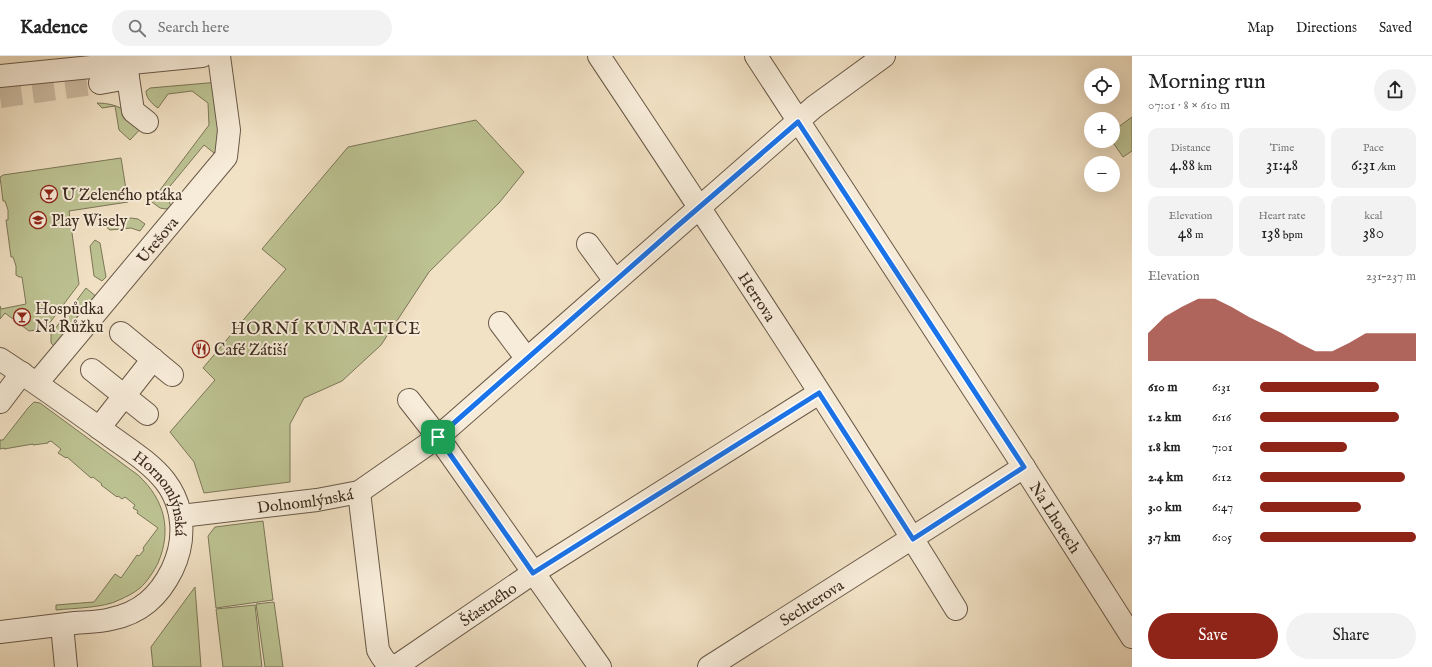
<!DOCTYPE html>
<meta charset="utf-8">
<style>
body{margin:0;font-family:"IM FELL English",serif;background:#f2f2f2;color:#222;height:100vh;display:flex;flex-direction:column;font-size:15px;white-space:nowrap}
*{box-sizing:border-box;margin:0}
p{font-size:13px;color:#767676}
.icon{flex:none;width:22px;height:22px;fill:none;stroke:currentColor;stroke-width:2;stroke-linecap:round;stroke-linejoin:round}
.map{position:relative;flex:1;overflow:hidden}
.sheet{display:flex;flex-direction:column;background:#fff;width:300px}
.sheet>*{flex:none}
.fabs{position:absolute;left:1084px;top:12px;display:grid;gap:8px}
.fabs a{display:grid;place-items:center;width:36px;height:36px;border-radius:50%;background:#fff;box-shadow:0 4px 16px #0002;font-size:20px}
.pin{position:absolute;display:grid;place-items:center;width:34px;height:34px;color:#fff;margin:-17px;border-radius:8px;box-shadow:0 2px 6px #0006}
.round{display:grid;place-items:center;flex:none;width:42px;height:42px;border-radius:21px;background:#f2f2f2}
.summary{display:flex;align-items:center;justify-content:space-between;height:68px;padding:0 16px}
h1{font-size:22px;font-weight:600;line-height:30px}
.metrics{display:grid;grid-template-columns:repeat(3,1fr);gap:6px;height:68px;padding:4px 16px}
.metrics div{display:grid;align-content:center;border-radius:10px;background:#f2f2f2;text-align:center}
.metrics b{font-size:17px;font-weight:600}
.metrics small{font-size:11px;font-weight:400}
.metrics p{font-size:11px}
.chart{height:112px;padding:8px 16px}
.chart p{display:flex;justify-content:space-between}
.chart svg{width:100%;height:72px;margin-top:4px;fill:#8f2418;opacity:.7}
.button{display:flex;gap:8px;margin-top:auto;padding:8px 16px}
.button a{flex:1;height:46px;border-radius:24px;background:#8f2418;color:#fff;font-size:16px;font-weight:600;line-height:46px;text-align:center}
.button a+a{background:#f2f2f2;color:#222}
ul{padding:0 16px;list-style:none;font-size:13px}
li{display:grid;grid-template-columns:64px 48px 1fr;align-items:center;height:30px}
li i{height:10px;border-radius:5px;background:#8f2418}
header{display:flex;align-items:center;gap:24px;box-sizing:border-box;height:56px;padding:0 20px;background:#fff;border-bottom:1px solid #e0e0e0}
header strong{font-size:19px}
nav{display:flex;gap:22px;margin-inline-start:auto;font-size:14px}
.search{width:280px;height:36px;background:#f2f2f2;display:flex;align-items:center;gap:10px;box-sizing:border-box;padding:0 14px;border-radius:22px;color:#767676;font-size:15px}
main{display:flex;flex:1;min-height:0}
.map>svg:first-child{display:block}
.green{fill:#bdc393;stroke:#7c7758}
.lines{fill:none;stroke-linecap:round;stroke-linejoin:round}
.minor-tunnel{stroke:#cdbda4;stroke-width:22;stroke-dasharray:22 11;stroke-linecap:butt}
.minor-casing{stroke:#695948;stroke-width:24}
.minor{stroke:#f7ecd9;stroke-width:22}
.route-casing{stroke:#fff;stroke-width:8}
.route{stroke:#1a73e8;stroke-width:5}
.labels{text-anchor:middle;stroke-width:4;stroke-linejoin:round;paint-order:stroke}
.poi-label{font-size:16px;fill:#3b2b1e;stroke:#f7ecd9;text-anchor:start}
.street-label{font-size:16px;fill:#3b2b1e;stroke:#f7ecd9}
.neighbourhood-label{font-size:17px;letter-spacing:1px;fill:#3b2b1e;stroke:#f7ecd9}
</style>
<header>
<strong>Kadence</strong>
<div class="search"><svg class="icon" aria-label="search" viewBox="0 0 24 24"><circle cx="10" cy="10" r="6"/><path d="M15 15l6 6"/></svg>Search here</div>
<nav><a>Map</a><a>Directions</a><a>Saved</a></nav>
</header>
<main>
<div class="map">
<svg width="1132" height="611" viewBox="0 0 1132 611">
<rect width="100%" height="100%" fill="#f2e2c5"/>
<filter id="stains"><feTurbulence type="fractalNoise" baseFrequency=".005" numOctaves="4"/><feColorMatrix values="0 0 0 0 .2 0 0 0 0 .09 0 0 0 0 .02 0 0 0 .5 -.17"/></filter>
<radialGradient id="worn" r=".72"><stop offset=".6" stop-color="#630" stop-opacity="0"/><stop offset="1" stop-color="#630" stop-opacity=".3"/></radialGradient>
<path class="green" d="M219,26L223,86L214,97L204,89L166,135L171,151L166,153L160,152L148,143L157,138L209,69L208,47L192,35L168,38L158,52C152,48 146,42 146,35L150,32Z
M97,47C119,47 127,56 145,68L130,84L119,74L115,50L102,52Z
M1132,61V95L1123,101L1112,85H1113V75Z
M476,64L524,116L499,147L429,216L381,289L342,325L304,342L290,368V426L204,437L194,406L170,376L215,324L203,312L286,213L262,193L348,91Z
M121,102L128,146L69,155L79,228L45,273L29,275L5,257L0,263V250L1,253L26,248L22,221H19L16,219V210L13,201H11L6,164H8V154L5,145H3L0,121L3,119Z
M131,162L138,163L145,168L140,175L131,172L110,174L106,171L111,165Z
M95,184L100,187L106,221L102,225L94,220L90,190Z
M86,232L98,242L57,293L51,287V278Z
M34,346L40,347L138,419C165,444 172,474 158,507C154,515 147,526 140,532C134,537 126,541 119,544C104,552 74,552 56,554V549L94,546L115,518L121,522L137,499L139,500L144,494L143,492L158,472L137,457L138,455L133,452L135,449L125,441L122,443L118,440L117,441L101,429L102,428L93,421L91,422L67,401L66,402L58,397L61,393L51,385L48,386V387L33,389V388L4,393V392L0,393V384H3L28,352Z
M263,465L273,544L216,552L208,480L215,471Z
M195,531L201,611H153L151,591Z
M274,546L283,611H265L256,548Z
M255,549L262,611H223L216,553Z"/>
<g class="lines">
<path class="minor-tunnel" d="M0,41L100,27"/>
<g class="minor-casing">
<g id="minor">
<path id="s1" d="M599,0C721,183 841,366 956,553"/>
<path id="s2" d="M756,0L1013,394L1132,581"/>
<path d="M126,8L133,55L147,66"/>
<path d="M0,20L202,0"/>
<path d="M100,27L128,22"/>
<path d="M588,188L615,225"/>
<path d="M500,267L527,303"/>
<path d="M121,277L172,319"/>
<path id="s3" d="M0,303C37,327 73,353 109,379C128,393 150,406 165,425C185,451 186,485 172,514C159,540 141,557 111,563C100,566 87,566 75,567C50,570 25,573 0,576"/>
<path d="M92,314L147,358"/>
<path id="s4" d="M37,327L226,101L229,74L219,0"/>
<path d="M409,344L438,381L600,611"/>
<path d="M0,346L22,317"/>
<path d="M99,372L153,303"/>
<path id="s5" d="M359,436L378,594C383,603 387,611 398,609L533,517L819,337"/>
<path id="s6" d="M181,460L317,444L359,436L438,381L814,51L884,0"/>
<path d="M62,569L66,611"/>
<path id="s7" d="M709,611L1024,411"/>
</g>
</g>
<use href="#minor" class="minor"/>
</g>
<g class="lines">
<g class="route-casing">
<path id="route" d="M798,66L1024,411L913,483L819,337L533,517L438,381L674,173Z"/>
</g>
<use href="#route" class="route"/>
</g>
<defs>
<g id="bar-ring" transform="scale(0.9)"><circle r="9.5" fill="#f7ecd9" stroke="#8f2418" stroke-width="1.5"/><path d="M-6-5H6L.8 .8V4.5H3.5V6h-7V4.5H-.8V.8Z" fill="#8f2418"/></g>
<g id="school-ring" transform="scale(0.9)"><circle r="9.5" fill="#f7ecd9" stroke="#8f2418" stroke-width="1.5"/><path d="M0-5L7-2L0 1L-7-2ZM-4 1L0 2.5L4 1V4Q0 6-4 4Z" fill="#8f2418"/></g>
<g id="restaurant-ring" transform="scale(0.9)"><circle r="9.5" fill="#f7ecd9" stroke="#8f2418" stroke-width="1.5"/><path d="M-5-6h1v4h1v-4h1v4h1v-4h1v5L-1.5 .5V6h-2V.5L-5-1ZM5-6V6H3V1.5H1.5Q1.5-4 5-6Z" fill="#8f2418"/></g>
</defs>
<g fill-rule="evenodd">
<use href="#bar-ring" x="49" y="138"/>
<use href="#school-ring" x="38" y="164"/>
<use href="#bar-ring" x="22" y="261"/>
<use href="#restaurant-ring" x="201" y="293"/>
</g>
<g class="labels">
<g class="poi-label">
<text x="62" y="144">U Zeleného ptáka</text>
<text x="51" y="170">Play Wisely</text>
<text x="35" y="258">Hospůdka<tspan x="35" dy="18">Na Růžku</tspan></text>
<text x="214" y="299">Café Zátiší</text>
</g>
<g class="street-label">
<text dy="6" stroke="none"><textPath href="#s4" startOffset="187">Urešova</textPath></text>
<text dy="6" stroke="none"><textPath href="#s1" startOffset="288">Herrova</textPath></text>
<text dy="6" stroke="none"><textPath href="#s3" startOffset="215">Hornomlýnská</textPath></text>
<text dy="6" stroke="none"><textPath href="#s6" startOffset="125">Dolnomlýnská</textPath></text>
<text dy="6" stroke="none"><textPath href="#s2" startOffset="550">Na Lhotech</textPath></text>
<text dy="6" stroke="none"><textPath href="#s7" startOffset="121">Sechterova</textPath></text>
<text dy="6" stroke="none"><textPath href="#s5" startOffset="295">Šťastného</textPath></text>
</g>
<g class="neighbourhood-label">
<text x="326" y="278">HORNÍ KUNRATICE</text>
</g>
</g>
<rect width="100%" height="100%" filter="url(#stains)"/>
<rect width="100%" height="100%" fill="url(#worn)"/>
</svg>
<div class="fabs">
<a><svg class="icon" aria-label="locate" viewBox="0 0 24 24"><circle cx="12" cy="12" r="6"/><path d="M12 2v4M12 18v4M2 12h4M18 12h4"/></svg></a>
<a>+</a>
<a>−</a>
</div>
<div class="pin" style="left:438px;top:381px;background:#1e9e55"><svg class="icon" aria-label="arrive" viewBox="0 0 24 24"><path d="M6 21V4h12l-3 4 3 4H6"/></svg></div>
</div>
<section class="sheet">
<div class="summary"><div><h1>Morning run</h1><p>07:01 · 8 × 610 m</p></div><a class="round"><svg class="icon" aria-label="share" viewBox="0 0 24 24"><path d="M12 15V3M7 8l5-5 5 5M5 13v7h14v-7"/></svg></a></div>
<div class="metrics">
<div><p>Distance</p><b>4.88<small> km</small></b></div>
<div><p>Time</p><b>31:48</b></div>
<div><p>Pace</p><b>6:31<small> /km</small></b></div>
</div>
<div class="metrics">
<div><p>Elevation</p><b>48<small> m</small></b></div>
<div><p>Heart rate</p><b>138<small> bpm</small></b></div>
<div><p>kcal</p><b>380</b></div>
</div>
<div class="chart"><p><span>Elevation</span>231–237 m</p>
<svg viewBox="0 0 160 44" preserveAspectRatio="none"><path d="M0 44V27L10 17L20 11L30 6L40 6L50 11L60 17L70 22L80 27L90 33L100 38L110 38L120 33L130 27L140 27L150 27L160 27V44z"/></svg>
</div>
<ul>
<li><b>610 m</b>6:31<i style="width:76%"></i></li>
<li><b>1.2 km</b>6:16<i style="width:89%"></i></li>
<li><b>1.8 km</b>7:01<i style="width:56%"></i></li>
<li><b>2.4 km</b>6:12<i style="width:93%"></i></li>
<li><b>3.0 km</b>6:47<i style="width:65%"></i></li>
<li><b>3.7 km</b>6:05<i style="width:100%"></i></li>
</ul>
<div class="button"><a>Save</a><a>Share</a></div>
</section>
</main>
